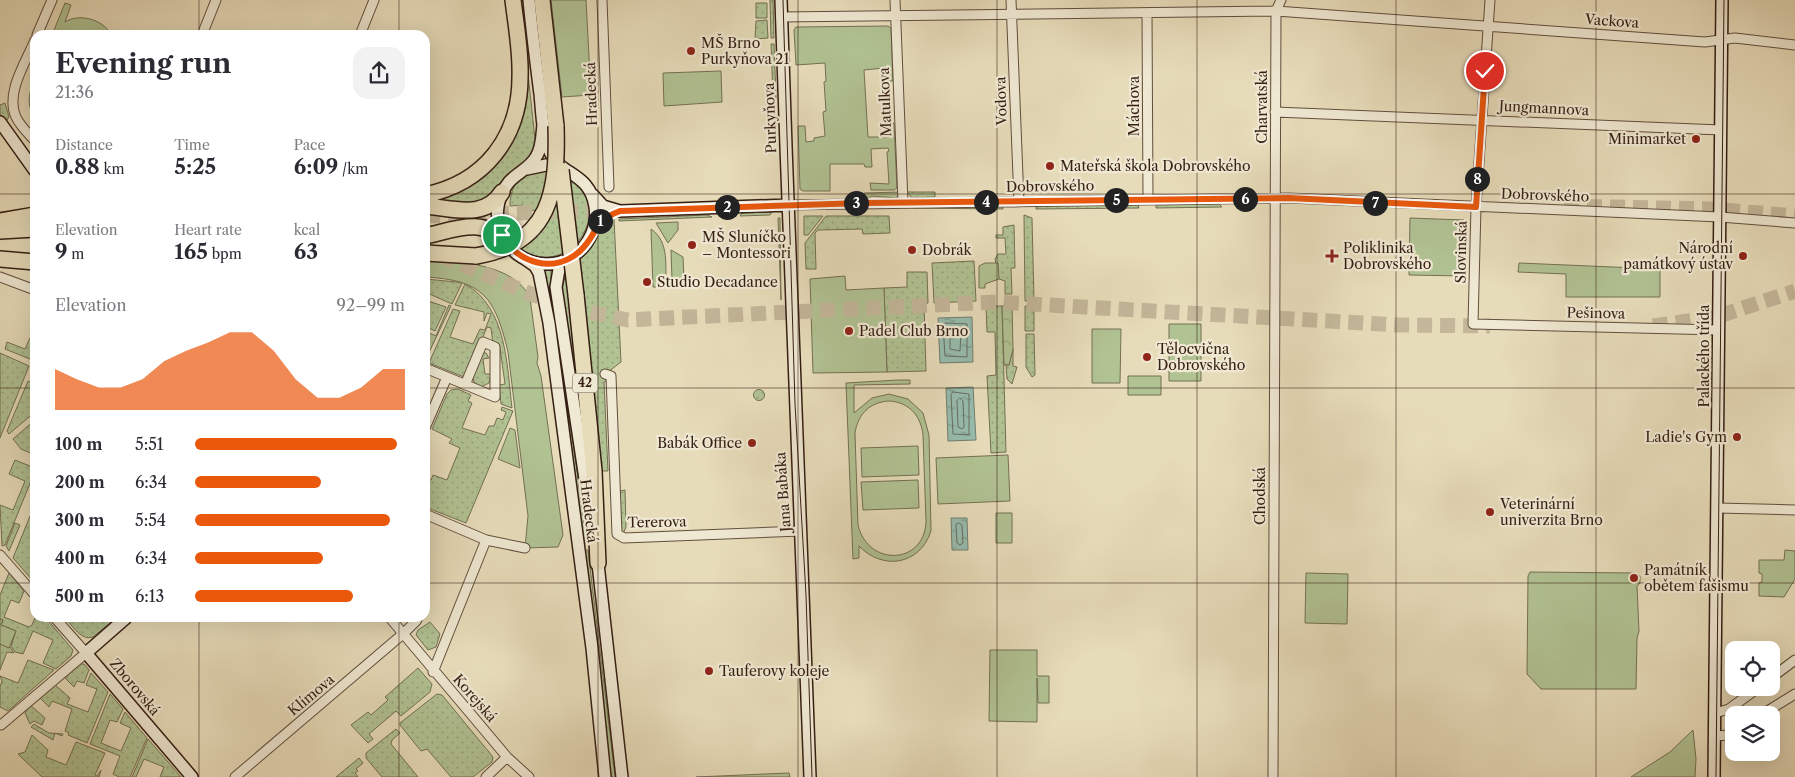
<!DOCTYPE html>
<meta charset="utf-8">
<style>
body{margin:0;font-family:"Libre Caslon Text",serif;background:#f2f2f3;color:#2b2b33;height:100vh;display:flex;flex-direction:column;font-size:19px;white-space:nowrap}
*{box-sizing:border-box;margin:0}
p{font-size:16px;color:#7c7c81}
.icon{flex:none;width:28px;height:28px;fill:none;stroke:currentColor;stroke-width:2;stroke-linecap:round;stroke-linejoin:round}
.map{position:relative;flex:1;overflow:hidden}
.panel{position:absolute;left:30px;top:30px;width:400px;height:592px;display:flex;flex-direction:column;background:#fff;border-radius:15px;box-shadow:0 5px 20px #0002}
.panel>*{flex:none}
.fabs{position:absolute;left:1725px;top:641px;display:grid;gap:10px}
.fabs a{display:grid;place-items:center;width:55px;height:55px;border-radius:10px;background:#fff;box-shadow:0 5px 20px #0002;font-size:25px}
.pin{position:absolute;display:grid;place-items:center;width:42px;height:42px;color:#fff;margin:-21px;border:2px solid #fff;border-radius:50%;box-shadow:0 1px 5px #0007}
.km{position:absolute;width:25px;height:25px;margin:-12px;border-radius:50%;background:#222;color:#fff;font-size:14px;line-height:25px;text-align:center}
.round{display:grid;place-items:center;flex:none;width:52px;height:52px;border-radius:15px;background:#f2f2f3}
.head{display:flex;align-items:center;justify-content:space-between;height:85px;padding:0 25px}
h1{font-size:28px;font-weight:700;line-height:38px}
.figures{display:grid;grid-template-columns:repeat(3,1fr);gap:8px;height:85px;padding:5px 25px}
.figures div{display:grid;align-content:center}
.figures b{font-size:21px;font-weight:700}
.figures small{font-size:14px;font-weight:400}
.figures p{font-size:14px}
.chart{height:140px;padding:10px 25px}
.chart p{display:flex;justify-content:space-between}
.chart svg{width:100%;height:90px;margin-top:5px;fill:#ea580c;opacity:.7}
ul{padding:0 25px;list-style:none;font-size:16px}
li{display:grid;grid-template-columns:80px 60px 1fr;align-items:center;height:38px}
li i{height:12px;border-radius:6px;background:#ea580c}
.map>svg:first-child{display:block}
.grass{fill:url(#grass-dots);stroke:#737053}
.forest{fill:url(#forest-crowns);stroke:#737053}
.green{fill:#b1c293;stroke:#737053;fill-rule:evenodd}
.water{fill:url(#water-ripples);stroke:#707d70}
.lines{fill:none;stroke-linecap:round;stroke-linejoin:round}
.shore{stroke:#666d60;stroke-width:1}
.highway-tunnel{stroke:#c3b699;stroke-width:15;stroke-dasharray:15 8;stroke-linecap:butt}
.street-casing{stroke:#624e3d;stroke-width:11}
.secondary-casing{stroke:#351e13;stroke-width:14}
.highway-casing{stroke:#351e13;stroke-width:18}
.street{stroke:#efe8d2;stroke-width:9}
.secondary{stroke:#efe8d2;stroke-width:11}
.highway{stroke:#e7dcba;stroke-width:15}
.tram{stroke:#351e13;stroke-width:1}
.highway-bridge-casing{stroke:#351e13;stroke-width:18;stroke-linecap:butt}
.highway-bridge{stroke:#e7dcba;stroke-width:15}
.route-casing{stroke:#fff;stroke-width:10}
.route{stroke:#ea580c;stroke-width:6}
.grid{fill:none;stroke:#351e13;stroke-width:1;stroke-opacity:0.55}
.poi-dot{fill:#8f2418;stroke:#efe8d2;stroke-width:2}
.labels{text-anchor:middle;stroke-width:4.5;stroke-linejoin:round;paint-order:stroke}
.shield{fill:#efe8d2;stroke:#6d5b4c;stroke-width:1}
.shield-label{font-size:12px;font-weight:bold;fill:#351e13}
.street-label{font-size:14px;fill:#351e13;stroke:#efe8d2}
.poi-label{font-size:14px;fill:#351e13;stroke:#efe8d2;text-anchor:start}
</style>
<div class="map">
<svg width="1795" height="777" viewBox="0 0 1795 777">
<defs>
<pattern id="grass-dots" width="8" height="8" patternUnits="userSpaceOnUse" patternTransform="scale(1.25)"><rect width="8" height="8" fill="#b1c293"/><path d="M2 2h.1M6 6h.1" fill="none" stroke="#99a67e" stroke-width="1.8" stroke-linecap="round"/></pattern>
<pattern id="forest-crowns" width="20" height="18" patternUnits="userSpaceOnUse" patternTransform="scale(1.25)"><rect width="20" height="18" fill="#b1c293"/><path d="M2 6a3 3 0 1 1 6 0M12 15a3 3 0 1 1 6 0" fill="none" stroke="#99a67e"/></pattern>
<pattern id="water-ripples" width="26" height="14" patternUnits="userSpaceOnUse" patternTransform="scale(1.25)"><rect width="26" height="14" fill="#97bcae"/><path d="M2 4q2-2 4 0t4 0M15 11q2-2 4 0t4 0" fill="none" stroke="#7c988c"/></pattern>
</defs>
<rect width="100%" height="100%" fill="#e7dcba"/>
<filter id="stains"><feTurbulence type="fractalNoise" baseFrequency=".004" numOctaves="4"/><feColorMatrix values="0 0 0 0 .2 0 0 0 0 .09 0 0 0 0 .02 0 0 0 .5 -.17"/></filter>
<radialGradient id="worn" r=".72"><stop offset=".6" stop-color="#630" stop-opacity="0"/><stop offset="1" stop-color="#630" stop-opacity=".3"/></radialGradient>
<path class="grass" d="M520,0L535,139C534,161 515,164 503,179C496,187 492,196 484,204L436,202L455,194L477,180L510,141Z
M770,0H773L774,38H771Z
M756,3H767V18H756Z
M767,20L768,38L755,39L756,21Z
M771,44H774L776,98H773Z
M5,103L9,117L6,122L0,114V105Z
M544,171L557,172L537,210L524,211L523,205L510,206C510,182 522,174 544,171Z
M570,178C619,211 565,285 517,246L536,228H543V220Z
M901,192L896,198L871,196L869,199H865L864,193Z
M907,192H935V197L912,198Z
M1219,204L1222,207L1156,208V205Z
M1003,205V209L914,208V207Z
M1138,205L1139,208L1036,209V206Z
M772,212L770,215L740,216L742,213Z
M707,215L712,217L619,221V219Z
M1024,215L1032,218L1034,300L1025,301Z
M804,216H823L808,235H804Z
M826,216H889L890,233L863,234L862,229L818,230L815,233L816,269H806L805,243Z
M778,218H780L781,300Z
M614,219L621,362L608,372L607,381L604,382L608,471H598L577,260L589,249L602,226Z
M1014,225L1015,268H1011L1012,294H1005V281L999,279L995,259L998,254H1006L1005,238H996V235H1003V227Z
M974,261L976,301L934,303L932,263Z
M544,269H551V286L587,543H583Z
M567,269L576,365L573,364L562,289Z
M907,272H927L928,303L924,304L926,371L887,372L884,288L907,287Z
M425,279L457,282L462,283L452,304L425,292Z
M465,284C507,307 507,367 512,408L501,404L499,385L505,384L500,348L493,344L491,328L487,327L469,372L464,377L429,363L453,309L460,311L450,337L473,344L480,329L485,330L491,314L487,313L484,321V312L455,305Z
M425,300L446,307L435,331L425,326Z
M449,305L451,306L425,361V331L436,336Z
M1034,305V331H1025V306Z
M986,306H1002L1006,452L991,453L987,376L996,375L995,332H987Z
M35,327V361L5,349L7,342L25,349Z
M1026,334H1034L1035,375L1032,377L1026,367Z
M1013,349V366L1017,367L1012,384L1007,379L1006,365H1009Z
M0,353L29,366L0,438Z
M482,353H486L489,358L483,359L485,374H491L489,383L481,387L474,382L473,378Z
M28,381L35,384V412L9,434L7,431Z
M458,389L471,395L468,401L472,403L462,428L485,435L489,426H494L497,418L503,420L506,412L501,410L502,407L513,411L466,523L425,507V477L431,480L433,475L447,480L460,448L449,443L452,439L432,429L447,394L451,390Z
M753.5 395a5.5 5.5 0 1 1 11 0a5.5 5.5 0 1 1-11 0Z
M35,420V455L21,449L13,439Z
M15,460L35,468V471L5,545L2,546L0,505L13,510L25,481L9,474Z
M625,490L626,527L623,534L620,529V491Z
M35,504V583L13,558Z
M15,523L20,525L9,551L6,546Z
M584,550H588L615,777H611Z
M9,573L24,591L19,603L11,600L4,617L29,627L32,625L35,618H46L73,650L71,656L56,669L43,663L53,640L33,631L23,654L15,652L11,646L16,631L1,625L3,620L0,619V595Z
M65,618H116L93,637C81,641 73,626 65,618Z
M430,622L440,634L436,647L428,650L416,635L418,630Z
M0,644L10,647L14,653L7,652L0,670Z
M28,660L54,670L8,711L0,707V687L2,681L0,676L18,683Z
M80,664H84L89,670L84,683L77,681L74,687L63,676Z
M418,668L432,684L430,692L401,716L396,711L369,734L373,739L368,743L351,725L368,712L371,715L388,700L385,697Z
M91,673L108,692L87,743L68,735L69,733L65,731L72,709L52,701L49,707L39,697L54,684L70,698L67,704L88,712L97,689L86,685Z
M110,694L123,709L117,722L110,720L101,743L121,751L131,728L120,723L125,712L147,738L130,777H119L113,774L120,756L90,744Z
M437,694L442,695L493,757L492,762L473,777H451L427,749L421,751L400,725V723Z
M30,705L45,718L42,725L34,721L30,724L25,713Z
M34,724L49,733L63,734L62,736L55,733L53,740L31,727Z
M396,729L400,733L392,740L391,744L418,777H382L366,758V753Z
M32,735L48,750L46,757L66,765L76,742L105,753L95,775L97,776L101,770L99,777H42L18,754L25,752Z
M148,739L181,777H160L164,767L144,759L136,777H132Z
M359,758L363,763L356,769L358,771L355,773L358,777H336Z"/>
<path class="forest" d="M1012,303L1013,349L1009,365H1004L1002,306Z"/>
<path class="green" d="M551,0H586L591,95L562,97Z
M65,3L71,5L65,22C78,13 104,19 111,35H52Z
M888,26L891,28L893,81H885L884,68L864,70L868,137H887L886,124L894,123L897,188L894,190H871L870,183L889,184L887,152L889,151L888,148L871,149L872,167H865L864,164H830V191H803L800,189L798,126H805L806,142L814,141V138L825,136L823,112L826,111L824,82L826,81L825,63L796,65L794,30L796,27Z
M721,71L722,102L664,106L663,73Z
M35,78V116C25,106 30,89 35,78Z
M1410,218L1464,220L1463,276L1409,275Z
M678,222V230L668,243L656,223Z
M651,229C670,242 665,267 666,287H653Z
M671,250L683,257L684,280H672Z
M425,259C458,262 514,263 530,298L538,357L537,363L541,376L563,535L558,547L525,548L528,516L508,352C495,297 483,280 425,277Z
M985,263H998L999,279L985,284V288H979V266Z
M1519,263L1660,269V297H1566V274L1518,272Z
M845,276L846,290L884,288L887,372L813,373L810,279Z
M1169,324H1201V381H1169Z
M1092,329H1121L1120,383H1092Z
M1128,376H1161V395H1128Z
M898,380H910V384L854,385V413L872,398L889,394L908,399L923,413L929,435L931,531C920,565 883,571 859,546V558L853,559L846,383ZM889,401C909,402 921,416 923,435L926,522C924,565 868,567 858,525L855,433C858,414 870,402 889,401Z
M510,428L515,430L520,468L498,459Z
M918,446L919,475L862,477L861,448Z
M1008,455L1010,501L938,504L936,458Z
M918,480L919,508L863,510L861,482Z
M996,513H1012V543H996Z
M1785,550L1795,551V579L1784,597L1759,596V583L1762,582V574L1759,573V560H1784Z
M1530,572L1634,573L1640,576V583L1637,586L1639,631L1637,638L1636,689H1541L1527,674L1528,576Z
M1306,573L1348,574L1347,624L1305,623Z
M0,619L3,620L1,625L16,631L9,648L0,644Z
M990,650H1037V676H1049V703H1038L1037,678V722L989,721Z
M1693,730L1696,759L1695,777H1631L1670,752Z
M789,773L790,777H696Z"/>
<path class="water" d="M972,317L973,362L940,363L938,318Z
M973,387L976,440L948,441L946,388Z
M951,518H967L968,550H952Z"/>
<g class="lines">
<path class="shore" d="M946,323L967,324V357L945,356L943,325Z
M952,329L961,331L960,351L950,349V332Z
M953,392L969,394V435L953,434L951,395Z
M960,398L963,401L964,427L962,429L958,427L957,401Z
M959,523L962,525L963,543L960,545L957,543L956,525Z"/>
<path class="highway-tunnel" d="M1564,206L1710,209L1795,216
M425,216L609,210
M441,255L521,290L566,307L628,320L996,302L1398,325L1490,326
M1653,326L1716,317L1795,291"/>
<g class="street-casing">
<path id="street" d="M602,0L609,187
M895,0L903,202
M1011,0L1019,202
M1490,0L1476,207L1473,324L1719,330
M1147,13L1148,200
M781,17L1276,11L1705,42L1735,38L1795,45
M37,35L52,0
M202,35L216,0
M360,35L374,0
M35,40C26,62 5,93 16,117C20,126 28,133 35,141
M1275,112L1721,130
M788,205L1289,198L1720,217L1795,223
M0,277L35,290
M425,368L447,377L425,428
M605,374L611,376L617,534L624,538L801,531
M447,377L495,397V347L483,342L465,385
M1718,508L1795,510
M425,514L486,540L525,548
M0,555L35,595
M390,618L507,757L529,777
M433,672L486,540
M1771,678L1795,660
M1715,713L1729,709L1758,688
M1761,715L1795,694
M1,725L86,653L55,618
M1715,736L1729,735L1734,732
M235,777L404,633L417,620L415,618
M486,777L507,757
M1273,777L1276,11L1281,0"/>
</g>
<g class="secondary-casing">
<path id="secondary" d="M529,0C532,31 536,63 540,94C542,113 542,136 551,154C562,176 590,173 595,207C598,226 589,246 573,256C561,264 546,266 533,262C499,252 486,210 509,182C517,173 530,168 536,157C542,148 542,134 543,124
M781,0C790,259 798,518 810,777
M0,122L35,171
M527,169L546,165L563,168
M593,195L603,206L620,211L788,205
M522,257L535,266L539,273L549,323L592,648L605,777
M568,259L559,269L556,287L590,512
M597,555L622,777
M126,618L86,653L192,777
M1714,777L1722,0"/>
</g>
<g class="highway-casing">
<path id="highway" d="M542,0L556,126
M425,195C484,183 520,138 520,77C521,51 516,25 513,0
M425,206C453,208 485,220 502,192
M0,221L35,215
M0,231L35,229
M425,236C454,230 484,216 505,242
M425,253L476,256
M0,259L35,262
M576,295L594,471L598,563"/>
</g>
<use href="#street" class="street"/>
<use href="#secondary" class="secondary"/>
<use href="#highway" class="highway"/>
<path class="tram" d="M783,0L795,404L806,595L812,777
M1716,777L1724,0"/>
<g class="highway-bridge-casing">
<path id="highway-bridge" d="M561,170L576,295
M476,256C551,244 558,190 556,126"/>
</g>
<use href="#highway-bridge" class="highway-bridge"/>
</g>
<g class="lines">
<g class="route-casing">
<path id="route" d="M502,235C517,264 555,274 580,251C599,233 591,222 620,211L863,203L1289,198L1476,207L1485,71"/>
</g>
<use href="#route" class="route"/>
</g>
<path class="grid" d="M199,0V35M399,0V35M598,0V777M798,0V777M997,0V777M1197,0V777M1396,0V777M1596,0V777M0,194H35M425,194H1795M0,388H35M425,388H1795M0,583H35M425,583H1795M199,618V777M399,618V777"/>
<g class="poi-dot">
<circle cx="691" cy="51" r="5"/>
<circle cx="1696" cy="139" r="5"/>
<circle cx="1050" cy="166" r="5"/>
<circle cx="692" cy="245" r="5"/>
<circle cx="912" cy="250" r="5"/>
<path d="M1329.5 248.5h5v5h5v5h-5v5h-5v-5h-5v-5h5z"/>
<circle cx="1743" cy="256" r="5"/>
<circle cx="647" cy="282" r="5"/>
<circle cx="849" cy="331" r="5"/>
<circle cx="1147" cy="357" r="5"/>
<circle cx="1737" cy="437" r="5"/>
<circle cx="752" cy="443" r="5"/>
<circle cx="1490" cy="512" r="5"/>
<circle cx="1634" cy="578" r="5"/>
<circle cx="709" cy="671" r="5"/>
</g>
<g class="labels">
<rect class="shield" x="572.5" y="373.5" width="25" height="19" rx="4"/>
<g class="shield-label">
<text x="585" y="387">42</text>
</g>
<g class="street-label">
<text transform="translate(1612 21) rotate(4)" y="5">Vackova</text>
<text transform="translate(591 94) rotate(-92)" y="5">Hradecká</text>
<text transform="translate(1001 101) rotate(-92)" y="5">Vodova</text>
<text transform="translate(885 102) rotate(-92)" y="5">Matulkova</text>
<text transform="translate(1134 106) rotate(-90)" y="5">Máchova</text>
<text transform="translate(1262 107) rotate(-90)" y="5">Charvatská</text>
<text transform="translate(1544 108) rotate(3)" y="5">Jungmannova</text>
<text transform="translate(770 118) rotate(-92)" y="5">Purkyňova</text>
<text transform="translate(1050 186) rotate(-1)" y="5">Dobrovského</text>
<text transform="translate(1545 195) rotate(2)" y="5">Dobrovského</text>
<text transform="translate(1461 252) rotate(-89)" y="5">Slovinská</text>
<text transform="translate(1596 313) rotate(1)" y="5">Pešinova</text>
<text transform="translate(1704 356) rotate(-90)" y="5">Palackého třída</text>
<text transform="translate(783 492) rotate(-94)" y="5">Jana Babáka</text>
<text transform="translate(1260 496) rotate(-90)" y="5">Chodská</text>
<text transform="translate(589 511) rotate(83)" y="5">Hradecká</text>
<text transform="translate(657 522) rotate(-1)" y="5">Tererova</text>
<text transform="translate(135 687) rotate(50)" y="5">Zborovská</text>
<text transform="translate(311 695) rotate(-40)" y="5">Klímova</text>
<text transform="translate(475 698) rotate(49)" y="5">Korejská</text>
</g>
<g class="poi-label">
<text x="701" y="48">MŠ Brno<tspan x="701" dy="16">Purkyňova 21</tspan></text>
<text x="1686" y="144" text-anchor="end">Minimarket</text>
<text x="1060" y="171">Mateřská škola Dobrovského</text>
<text x="702" y="242">MŠ Sluníčko<tspan x="702" dy="16">– Montessori</tspan></text>
<text x="1343" y="253">Poliklinika<tspan x="1343" dy="16">Dobrovského</tspan></text>
<text x="1733" y="253" text-anchor="end">Národní<tspan x="1733" dy="16">památkový ústav</tspan></text>
<text x="922" y="255">Dobrák</text>
<text x="657" y="287">Studio Decadance</text>
<text x="859" y="336">Padel Club Brno</text>
<text x="1157" y="354">Tělocvična<tspan x="1157" dy="16">Dobrovského</tspan></text>
<text x="1727" y="442" text-anchor="end">Ladie's Gym</text>
<text x="742" y="448" text-anchor="end">Babák Office</text>
<text x="1500" y="509">Veterinární<tspan x="1500" dy="16">univerzita Brno</tspan></text>
<text x="1644" y="575">Památník<tspan x="1644" dy="16">obětem fašismu</tspan></text>
<text x="719" y="676">Tauferovy koleje</text>
</g>
</g>
<rect width="100%" height="100%" filter="url(#stains)"/>
<rect width="100%" height="100%" fill="url(#worn)"/>
</svg>
<div class="fabs">
<a><svg class="icon" aria-label="locate" viewBox="0 0 24 24"><circle cx="12" cy="12" r="6"/><path d="M12 2v4M12 18v4M2 12h4M18 12h4"/></svg></a>
<a><svg class="icon" aria-label="layers" viewBox="0 0 24 24"><path d="M12 4l9 5-9 5-9-5zM3 14l9 5 9-5"/></svg></a>
</div>
<div class="pin" style="left:502px;top:235px;background:#1e9e55"><svg class="icon" aria-label="arrive" viewBox="0 0 24 24"><path d="M6 21V4h12l-3 4 3 4H6"/></svg></div>
<div class="pin" style="left:1485px;top:71px;background:#d93025"><svg class="icon" aria-label="check" viewBox="0 0 24 24"><path d="M5 12l5 5 9-10"/></svg></div>
<b class="km" style="left:600px;top:221px">1</b>
<b class="km" style="left:727px;top:207px">2</b>
<b class="km" style="left:856px;top:203px">3</b>
<b class="km" style="left:986px;top:202px">4</b>
<b class="km" style="left:1116px;top:200px">5</b>
<b class="km" style="left:1245px;top:199px">6</b>
<b class="km" style="left:1375px;top:203px">7</b>
<b class="km" style="left:1477px;top:179px">8</b>
<section class="panel">
<div class="head"><div><h1>Evening run</h1><p>21:36</p></div><a class="round"><svg class="icon" aria-label="share" viewBox="0 0 24 24"><path d="M12 15V3M7 8l5-5 5 5M5 13v7h14v-7"/></svg></a></div>
<div class="figures">
<div><p>Distance</p><b>0.88<small> km</small></b></div>
<div><p>Time</p><b>5:25</b></div>
<div><p>Pace</p><b>6:09<small> /km</small></b></div>
</div>
<div class="figures">
<div><p>Elevation</p><b>9<small> m</small></b></div>
<div><p>Heart rate</p><b>165<small> bpm</small></b></div>
<div><p>kcal</p><b>63</b></div>
</div>
<div class="chart"><p><span>Elevation</span>92–99 m</p>
<svg viewBox="0 0 160 44" preserveAspectRatio="none"><path d="M0 44V24L10 29L20 33L30 33L40 29L50 20L60 15L70 11L80 6L90 6L100 15L110 29L120 38L130 38L140 33L150 24L160 24V44z"/></svg>
</div>
<ul>
<li><b>100 m</b>5:51<i style="width:96%"></i></li>
<li><b>200 m</b>6:34<i style="width:60%"></i></li>
<li><b>300 m</b>5:54<i style="width:93%"></i></li>
<li><b>400 m</b>6:34<i style="width:61%"></i></li>
<li><b>500 m</b>6:13<i style="width:75%"></i></li>
</ul>
</section>
</div>
